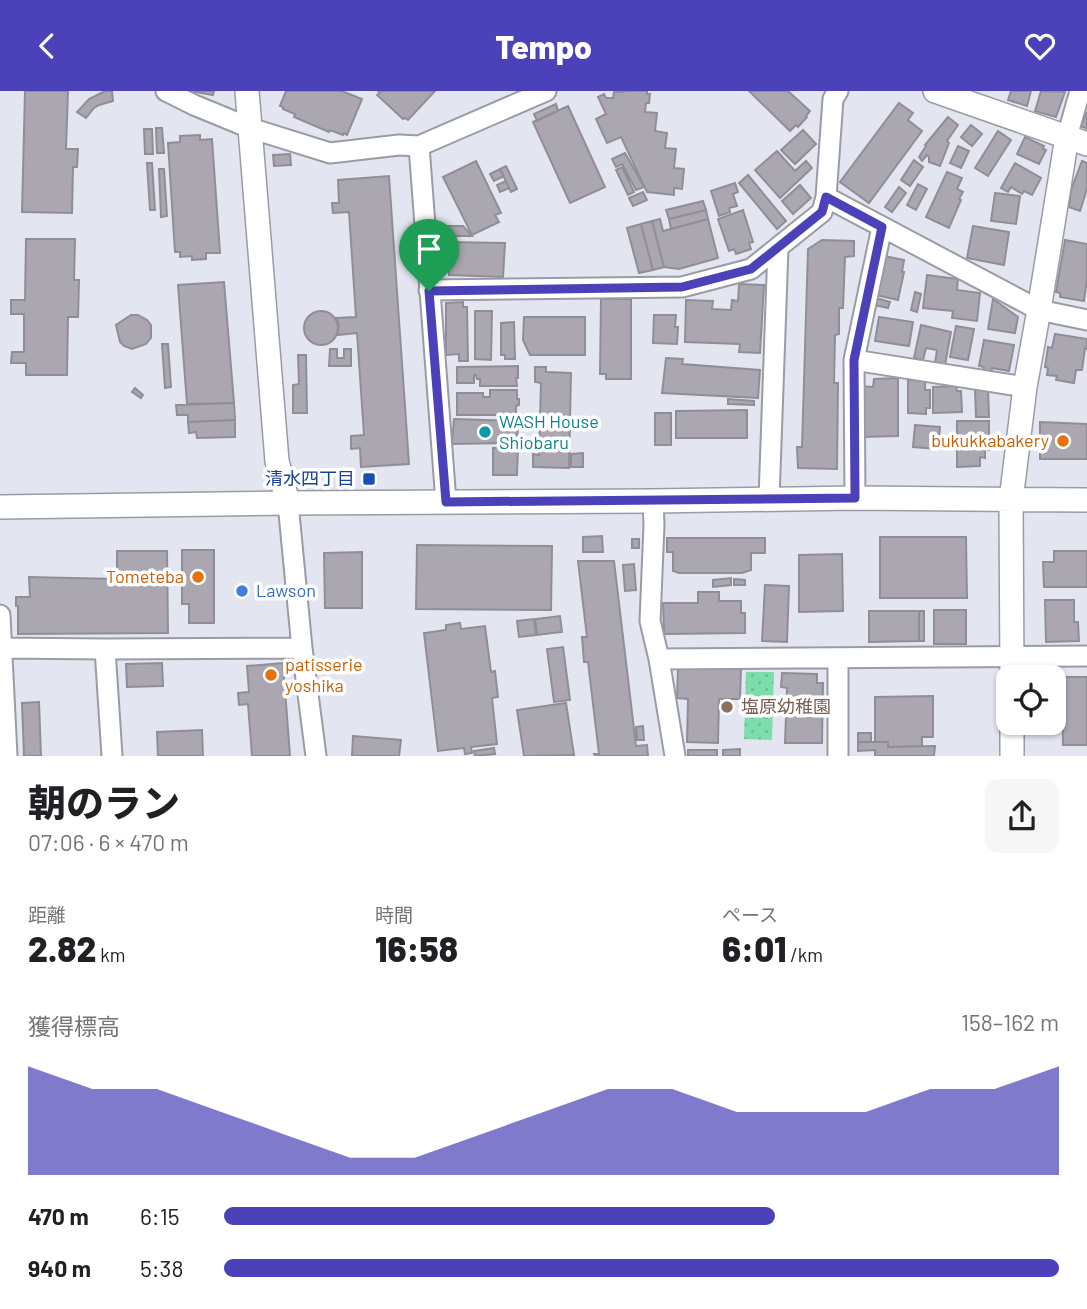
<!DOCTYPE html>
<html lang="ja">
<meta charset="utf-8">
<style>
body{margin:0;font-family:Barlow,"Noto Sans JP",sans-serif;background:#f6f6f6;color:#202124;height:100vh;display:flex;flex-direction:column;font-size:26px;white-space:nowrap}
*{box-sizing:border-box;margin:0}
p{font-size:23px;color:#757577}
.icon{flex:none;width:38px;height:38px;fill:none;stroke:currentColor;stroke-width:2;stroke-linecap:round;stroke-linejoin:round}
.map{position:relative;height:665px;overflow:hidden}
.side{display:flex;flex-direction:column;background:#fff;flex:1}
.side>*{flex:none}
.controls{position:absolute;left:996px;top:574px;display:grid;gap:14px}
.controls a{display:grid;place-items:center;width:70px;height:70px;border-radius:14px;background:#fff;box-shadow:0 2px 5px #0004;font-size:35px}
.pin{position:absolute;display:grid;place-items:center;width:60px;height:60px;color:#fff;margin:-72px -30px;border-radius:50% 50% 50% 0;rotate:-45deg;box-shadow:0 0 7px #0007}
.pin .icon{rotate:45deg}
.round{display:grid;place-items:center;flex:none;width:74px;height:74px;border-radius:14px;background:#f6f6f6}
.overview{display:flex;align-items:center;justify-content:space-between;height:119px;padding:0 28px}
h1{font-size:38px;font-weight:800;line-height:52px}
.stats{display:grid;grid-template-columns:repeat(3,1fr);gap:10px;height:119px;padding:7px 28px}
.stats div{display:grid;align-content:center}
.stats b{font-size:35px;font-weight:800}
.stats small{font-size:19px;font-weight:400}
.stats p{font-size:19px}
.chart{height:196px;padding:14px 28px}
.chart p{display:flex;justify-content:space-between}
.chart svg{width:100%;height:126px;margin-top:7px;fill:#4b42b9;opacity:.7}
ul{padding:0 28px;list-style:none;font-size:23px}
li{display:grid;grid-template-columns:112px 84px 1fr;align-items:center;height:52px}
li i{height:18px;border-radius:9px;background:#4b42b9}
header{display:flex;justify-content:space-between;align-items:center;height:91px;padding:0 28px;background:#4b42b9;color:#fff;font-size:32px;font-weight:800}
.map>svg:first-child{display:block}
.park{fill:url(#park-dots)}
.building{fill:#aba7b0;stroke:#918d96;stroke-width:2}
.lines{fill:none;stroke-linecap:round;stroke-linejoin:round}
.minor-casing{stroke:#999ca5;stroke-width:23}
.tertiary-casing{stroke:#999ca5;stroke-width:26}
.minor{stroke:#fff;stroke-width:19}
.tertiary{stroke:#fff;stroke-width:23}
.route-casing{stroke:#fff;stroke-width:14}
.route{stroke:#4b42b9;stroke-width:9}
.culture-dot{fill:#0f9aa8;stroke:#fff;stroke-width:2.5}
.food-dot{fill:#e8710a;stroke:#fff;stroke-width:2.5}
.transit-dot{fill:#1a4fb4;stroke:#fff;stroke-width:2.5}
.shop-dot{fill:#3f7fe0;stroke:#fff;stroke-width:2.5}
.education-dot{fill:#8d6e63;stroke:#fff;stroke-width:2.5}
.labels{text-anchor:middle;stroke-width:7;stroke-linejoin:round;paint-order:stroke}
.culture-label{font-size:18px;fill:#0d838f;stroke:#fff;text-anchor:start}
.food-label{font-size:18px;fill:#c56008;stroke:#fff;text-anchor:end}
.transit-label{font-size:18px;fill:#164399;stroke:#fff;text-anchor:end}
.shop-label{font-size:18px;fill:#366cbe;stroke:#fff;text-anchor:start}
.education-label{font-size:18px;fill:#785e54;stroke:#fff;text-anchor:start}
</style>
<header><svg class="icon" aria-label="back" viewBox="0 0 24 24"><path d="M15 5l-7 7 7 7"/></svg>Tempo<svg class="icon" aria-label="heart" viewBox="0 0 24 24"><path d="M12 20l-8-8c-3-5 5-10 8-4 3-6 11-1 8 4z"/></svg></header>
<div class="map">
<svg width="1087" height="665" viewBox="0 0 1087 665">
<defs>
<pattern id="park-dots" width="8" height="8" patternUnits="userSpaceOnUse" patternTransform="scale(1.75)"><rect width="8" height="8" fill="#7ddeac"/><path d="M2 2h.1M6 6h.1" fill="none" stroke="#6cbe94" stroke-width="1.8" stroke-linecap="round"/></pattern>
</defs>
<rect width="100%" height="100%" fill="#e3e6f0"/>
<path class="park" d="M746,581H774L772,649L744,648Z"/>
<path class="building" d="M25,0H68L66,58H78L77,76H73L72,122L22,121Z
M105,0H112L113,10L99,14L94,17L86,27L77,21L89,8Z
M190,0H214L213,4Z
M286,0H342L362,8L347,44L344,42L343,44L330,39L329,41L294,26L295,23L283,18V16L280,15Z
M378,0H435L408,29L405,27L403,28L377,4L380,2Z
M625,0H647V3H650L649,12H646L645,21L657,22L655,40L667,42L665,57L676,58L674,77L684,78L682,98L674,97V104L647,101L621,46L607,52L596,28L606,23L598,6L604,3L606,7H613L614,1H624Z
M749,0H788L810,20L806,25L807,26L798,36L796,34L790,40Z
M1011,0H1031L1027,15L1008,9Z
M1041,0L1065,1L1056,26L1035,20Z
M899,12L913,22L908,29L922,40L869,112L840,91Z
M556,13L558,20L537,30L534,23Z
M568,15L605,96L570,112L533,31Z
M1087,21V38L1081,35Z
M948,26L958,34L947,50L949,52L940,75L929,71V66L927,64L922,70L919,66L926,55L925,54Z
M971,34L982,43L972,55L961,46Z
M156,37H162L164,62H157Z
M144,38H152L153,63H145Z
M803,39L816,53L795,73L781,59Z
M998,40L1011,49L988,85L975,77Z
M200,44V49L212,48L220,162H206V168L192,169V165L180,166V161H175L168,52L180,51V45Z
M1025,46L1044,55L1043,58L1046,59L1039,73L1017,63Z
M958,55L969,60L961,77L950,72Z
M777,60L795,80L806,70L812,77L780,107L755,79Z
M625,62L644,96L636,99L622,73L616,76L612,68Z
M290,63L291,74L274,75L273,64Z
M914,69L923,76L910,95L901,89Z
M476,70L501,122L495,124L499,131L472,144L443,86Z
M1082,70L1087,72V98L1080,120L1069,116L1071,99Z
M147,72H152L155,119H150Z
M1015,72L1041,87L1032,104L1024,100L1022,103L1011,96L1008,101L1001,97Z
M506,75L517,98L511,101L500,78Z
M622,76L634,101L628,104L616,79Z
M159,78H164L167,125L161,126Z
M500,78L504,85L494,90L490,83Z
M947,81L962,87L957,98L963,101L959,108L961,109L949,137L926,126Z
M748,84L786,130L777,138L739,92Z
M389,85L409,373L361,376L360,357L351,358V345L364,344L357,242L337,244L339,234L336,227L356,226L349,121L333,122L332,112H339L338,89Z
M506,90L509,97L500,101L497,94Z
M735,92L738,101L733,103L737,115L729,117L730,121L719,125L711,100Z
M918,93L927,98L916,119L907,114Z
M800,94L811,107L793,123L782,110Z
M899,96L906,102L892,121L885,116Z
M643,101L647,109L633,115L629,107Z
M995,102L1020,105L1016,133L991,130Z
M703,110L706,119L669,128L666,119Z
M706,119L708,128L671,138L669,128Z
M743,119L753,151L749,152L751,158L736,163L734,158L729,160L718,128Z
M660,128L663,140L708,128L718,167L679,178L664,176L652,130Z
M652,130L664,176L653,179L641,133Z
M641,133L653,179L639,182L627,137Z
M440,135H463L472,145H440Z
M973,135L1009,141L1004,174L967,167Z
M26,148H75L74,189H79L78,226H68L67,284H26V272H11L12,261H24V223H11V209H25Z
M822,149L854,150V165L845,166L843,217H839V243L835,244L834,292H838L837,378L798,377L797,356H802L808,158Z
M1065,149L1087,153V188L1084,210L1060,206V202L1056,201Z
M449,151L505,152L503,186L449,184Z
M884,165L904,169L902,181H904L898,209L876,204Z
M927,184L958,188L957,199L980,202L977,230L952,227L953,220L923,217Z
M224,191L234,312L187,313L178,194Z
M739,193L764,194L760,262L739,261L740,253L685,251L686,209L713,210L712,218L731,219L732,209L738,210Z
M915,201L921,203L917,221L911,219Z
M876,207L890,211L888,217L874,214Z
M601,208H631V288H606V283H600Z
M993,208L1018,226L1015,242L988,238Z
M463,211V216H467L468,270H459V263L446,264V212Z
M304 237a17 17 0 1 1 34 0a17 17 0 1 1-34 0Z
M475,220H492L491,269L475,268Z
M131,224H138L147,229L151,234V247L146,253L132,258L124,255L120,251L116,234Z
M654,224H676L675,236H678L677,253L653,252Z
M524,226H585V264H530L523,249Z
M879,226L913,231L909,255L875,250Z
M514,231L515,268H505V264H501V232Z
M921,234L951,241L945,274L935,272L937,259L926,257L923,269L914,267Z
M956,235L974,238L968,269L950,266Z
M1055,243L1087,248V258L1085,257L1082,279H1076L1074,292L1056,289L1057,285L1047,284L1048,277L1045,276L1048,256L1052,257Z
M984,249L1014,254L1009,280L992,277L991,281L983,279L984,276L979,275Z
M162,253H168L171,296L165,297Z
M330,258H337V267H344V258H351V275H329Z
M298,264H306L307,322H293V294L299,293Z
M666,267L683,268L682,273L760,279L758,307L662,302Z
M518,275V287H516L517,295H480V288H477L476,284H474V292H457V276Z
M535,276H546V281L571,282L569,377L533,376V363L539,364L541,292L535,291Z
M898,287V345L863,346L862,295L873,296L874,288Z
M908,289H925V299H930V317H926V323L908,322Z
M956,295L957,300H961L962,321L933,322V296Z
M135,297L143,304L141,307L132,301Z
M988,298L989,326H976L975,299Z
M490,299H517V308H519V314L516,315V324H457V302H483V306H490Z
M728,308L754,310V314L728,313Z
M234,312L235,329L188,331V324H177L176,314Z
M747,319V347H676V320Z
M655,322H671V354H655Z
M454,328L518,330L517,352L452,353Z
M235,329V346L197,347L196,341L189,342L188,331Z
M957,330H989V359H985V367L980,366V375L957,376Z
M1040,331L1087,333V368H1040Z
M915,334L940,336L938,358L913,356Z
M518,356L517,384H493V357Z
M583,362V376H571V363Z
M602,445L603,461H583V446Z
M880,446H966L967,507H880Z
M667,447H765V462H751V479L742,482H679L673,480V461H667Z
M632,448H639V457H632Z
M417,454L552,455L551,519L416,518Z
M182,459H214V532H189V513H182Z
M117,460H167L168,542L18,543V515H16V506H30L29,486L117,488Z
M1054,460H1087V496H1044L1043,471H1054Z
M362,461V517H325L324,462Z
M842,463L843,520L799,521V464Z
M578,470H614L636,655L647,654L648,665H595L594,663H599L588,571H584L582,546H587Z
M634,473L636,499L625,500L623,474Z
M731,487V494L713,496V489Z
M734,488L745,489V494H734Z
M765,494L789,495L787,551L762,550Z
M698,501H719V510H741V522H745V542L664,543L663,512H698Z
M1045,509H1074V531H1078L1079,550L1046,551Z
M934,519H966V553H934Z
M869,520H919V550L869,551Z
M919,520H924V550H919Z
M560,525L562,541L537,544L535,528Z
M534,528L536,544L519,546L517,530Z
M460,532L461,538L485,535L491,581L495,580L498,606L492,607L497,653L471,656L472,662L465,663L464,657L438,660L424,542L446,539V534Z
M563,556L570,609L554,611L547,558Z
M162,572L163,595L127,596L126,573Z
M283,572L290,665H252L248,613L239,614L238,602L249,601L247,575Z
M678,577L741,578L740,608H719L718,652L687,651L688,608L677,607Z
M782,582L817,583V592H823L822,652H785L787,597L781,596Z
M1062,586H1087V654H1063Z
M933,605V646H922V655L888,656V651H875V606Z
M39,611L41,665H24L22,612Z
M566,612L574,664L524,665L517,619Z
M643,635L644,649H637L636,636Z
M202,639L203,665H158L157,641Z
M858,642H871V651H858Z
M353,645L401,649L399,665H352Z
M858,651H888V656L935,655L934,665H875V659L858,660Z
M494,657L495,663L475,665L474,660Z
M740,658V665H723V659Z
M688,659H717V665H688Z"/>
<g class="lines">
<g class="minor-casing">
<path id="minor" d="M166,0L194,14L250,37L330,62L399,54L419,55L546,0
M1067,46L1080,0
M419,55L446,411
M826,106L1039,219L1087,229
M429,199L682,196L751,178L822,121L826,106L833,8L838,0
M854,269L1025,296
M855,407L854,269L882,136
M769,408L778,157
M653,410L654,434L650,530L659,568L675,665
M288,412L302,557L316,665
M0,524L7,665
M0,557L105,558L302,557
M105,558L112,665
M659,568L1087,565
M838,568V665"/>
</g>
<g class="tertiary-casing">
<path id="tertiary" d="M247,0L277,370L288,412
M935,0L1087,53
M0,416L288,412L653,410L855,407L1087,409
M1012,586L1011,409L1025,296L1039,219L1067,46
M1012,632V665"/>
</g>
<use href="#minor" class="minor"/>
<use href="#tertiary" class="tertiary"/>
</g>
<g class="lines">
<g class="route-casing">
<path id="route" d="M826,106L882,136L854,269L855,407L446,411L429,200L682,196L751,178L822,121Z"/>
</g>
<use href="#route" class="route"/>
</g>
<circle class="culture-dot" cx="485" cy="341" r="7"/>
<g class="food-dot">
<circle cx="1063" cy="350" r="7"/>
<circle cx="198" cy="486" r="7"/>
<circle cx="271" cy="584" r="7"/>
</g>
<rect class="transit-dot" x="362" y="381" width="14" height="14" rx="3.5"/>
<circle class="shop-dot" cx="242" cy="500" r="7"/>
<circle class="education-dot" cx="727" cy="616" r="7"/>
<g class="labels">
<g class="culture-label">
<text x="499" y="337">WASH House<tspan x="499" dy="21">Shiobaru</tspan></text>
</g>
<g class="food-label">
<text x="1049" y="356">bukukkabakery</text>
<text x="184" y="492">Tometeba</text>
<text x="285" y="580" text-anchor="start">patisserie<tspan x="285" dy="21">yoshika</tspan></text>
</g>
<g class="transit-label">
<text x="355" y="394">清水四丁目</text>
</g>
<g class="shop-label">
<text x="256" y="506">Lawson</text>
</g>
<g class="education-label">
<text x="741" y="622">塩原幼稚園</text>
</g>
</g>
</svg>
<div class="controls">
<a><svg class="icon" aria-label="locate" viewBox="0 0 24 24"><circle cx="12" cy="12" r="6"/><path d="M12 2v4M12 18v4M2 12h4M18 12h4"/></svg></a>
</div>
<div class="pin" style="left:429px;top:200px;background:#1e9e55"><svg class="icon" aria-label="arrive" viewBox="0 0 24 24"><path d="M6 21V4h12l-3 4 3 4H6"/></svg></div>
</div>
<section class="side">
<div class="overview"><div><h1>朝のラン</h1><p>07:06 · 6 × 470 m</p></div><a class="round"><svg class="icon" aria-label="share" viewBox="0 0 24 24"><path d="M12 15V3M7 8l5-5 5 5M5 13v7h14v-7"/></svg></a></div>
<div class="stats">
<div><p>距離</p><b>2.82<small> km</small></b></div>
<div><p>時間</p><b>16:58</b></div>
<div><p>ペース</p><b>6:01<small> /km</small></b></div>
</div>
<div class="chart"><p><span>獲得標高</span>158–162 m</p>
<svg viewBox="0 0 160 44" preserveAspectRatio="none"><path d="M0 44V6L10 14L20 14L30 22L40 30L50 38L60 38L70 30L80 22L90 14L100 14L110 22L120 22L130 22L140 14L150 14L160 6V44z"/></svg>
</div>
<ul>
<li><b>470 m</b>6:15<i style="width:66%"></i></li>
<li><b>940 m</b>5:38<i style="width:100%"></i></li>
</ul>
</section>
